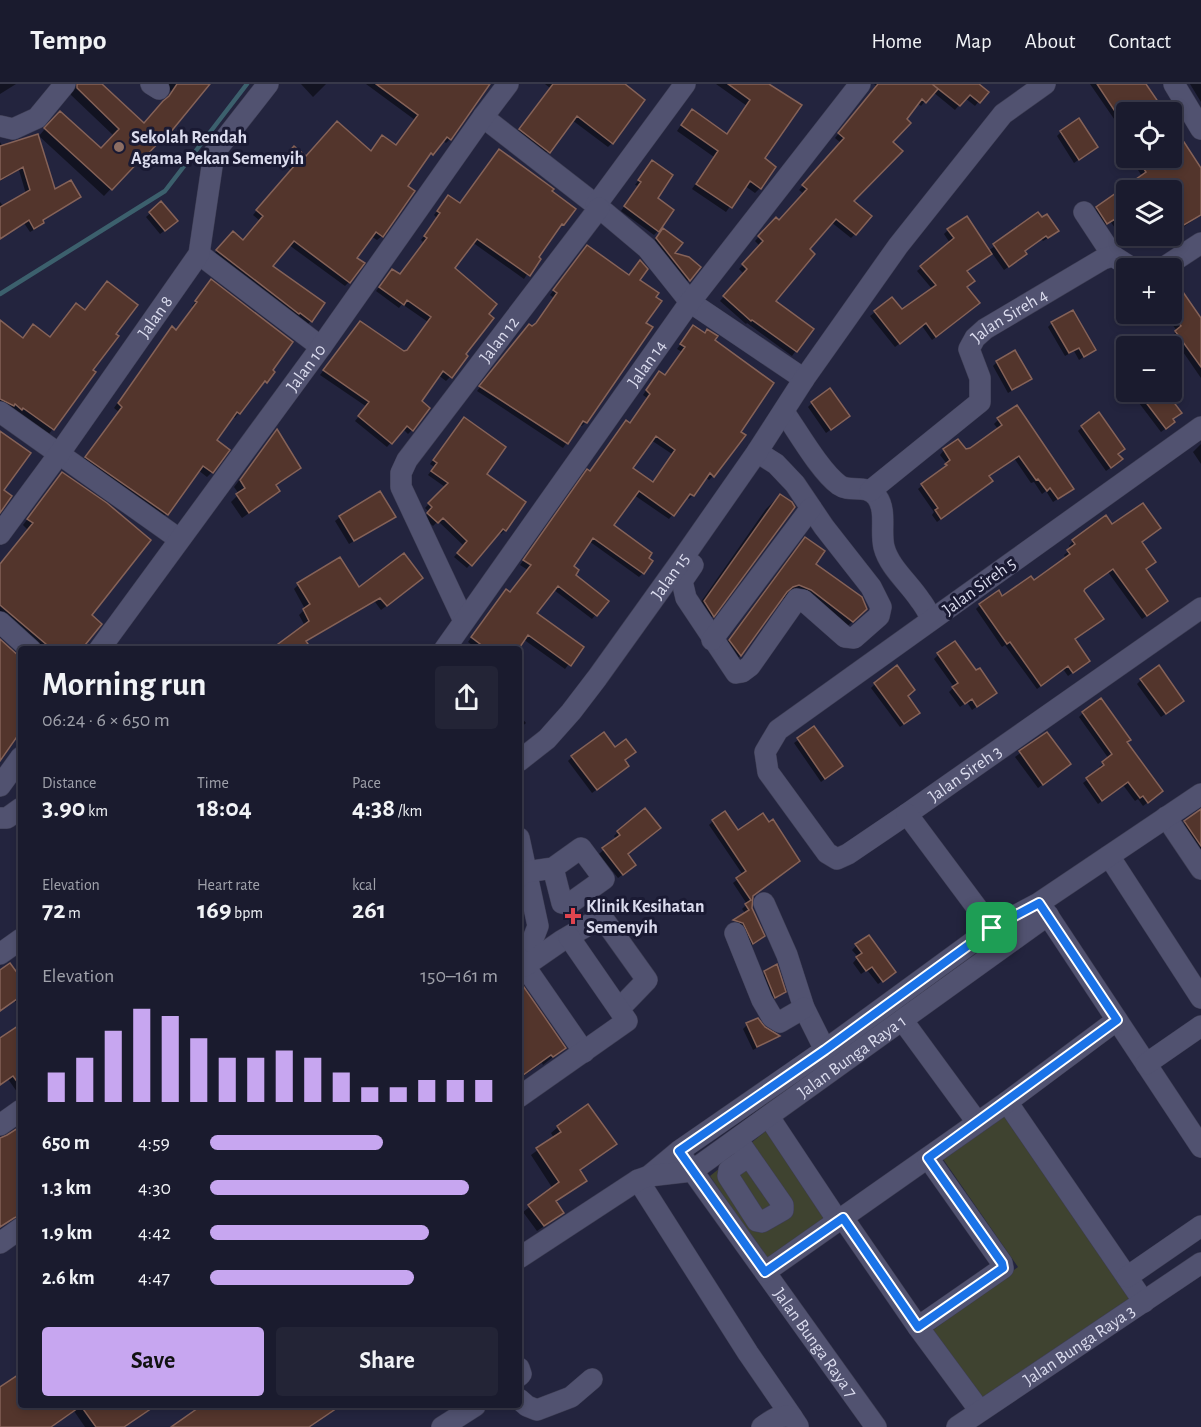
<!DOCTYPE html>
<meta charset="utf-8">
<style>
body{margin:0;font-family:"Alegreya Sans",sans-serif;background:#232436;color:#f1f3f6;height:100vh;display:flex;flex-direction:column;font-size:22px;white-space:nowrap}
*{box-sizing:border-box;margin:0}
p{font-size:20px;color:#9fa1aa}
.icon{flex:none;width:33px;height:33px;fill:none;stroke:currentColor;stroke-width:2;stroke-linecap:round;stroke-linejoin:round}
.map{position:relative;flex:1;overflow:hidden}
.panel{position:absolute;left:18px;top:562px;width:504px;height:762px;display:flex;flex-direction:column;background:#1a1b2e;border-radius:6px;box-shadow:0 3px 9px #0003,0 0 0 2px #38394a}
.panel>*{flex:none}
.tools{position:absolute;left:1116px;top:18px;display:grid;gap:12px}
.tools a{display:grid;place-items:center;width:66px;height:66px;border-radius:6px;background:#1a1b2e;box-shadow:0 3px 9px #0003,0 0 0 2px #38394a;font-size:30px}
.pin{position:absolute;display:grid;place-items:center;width:51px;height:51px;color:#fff;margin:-26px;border-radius:12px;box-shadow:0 3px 9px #0006}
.round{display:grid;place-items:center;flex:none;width:63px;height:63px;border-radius:6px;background:#232436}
.summary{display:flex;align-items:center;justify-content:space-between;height:102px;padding:0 24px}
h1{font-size:33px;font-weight:700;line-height:45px}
.figures{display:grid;grid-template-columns:repeat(3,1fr);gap:9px;height:102px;padding:6px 24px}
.figures div{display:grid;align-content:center}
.figures b{font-size:26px;font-weight:700}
.figures small{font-size:16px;font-weight:400}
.figures p{font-size:16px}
.chart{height:168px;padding:12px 24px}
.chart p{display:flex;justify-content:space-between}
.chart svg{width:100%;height:108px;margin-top:6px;stroke:#c7a6f0;stroke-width:6}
.action{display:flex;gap:12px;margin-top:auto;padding:12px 24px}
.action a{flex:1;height:69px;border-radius:6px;background:#c7a6f0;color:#111;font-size:24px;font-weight:700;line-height:69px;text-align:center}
.action a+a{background:#232436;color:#f1f3f6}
ul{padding:0 24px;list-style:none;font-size:20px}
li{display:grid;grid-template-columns:96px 72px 1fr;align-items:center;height:45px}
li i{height:15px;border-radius:8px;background:#c7a6f0}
header{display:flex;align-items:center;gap:36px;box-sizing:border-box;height:84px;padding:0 30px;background:#1a1b2e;border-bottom:2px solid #38394a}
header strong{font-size:28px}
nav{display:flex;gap:33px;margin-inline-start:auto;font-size:21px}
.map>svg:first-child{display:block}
.green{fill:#3f4330}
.shadow{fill:#0007;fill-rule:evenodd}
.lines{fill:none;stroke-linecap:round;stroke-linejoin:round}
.stream{stroke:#3c606d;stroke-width:4.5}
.building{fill:#53352c;stroke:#856258;stroke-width:1.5;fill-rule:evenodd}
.minor-casing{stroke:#3e3e54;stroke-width:22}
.minor{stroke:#515270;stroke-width:21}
.route-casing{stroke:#fff;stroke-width:12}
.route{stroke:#1a73e8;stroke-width:8}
.education-dot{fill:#8d6e63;stroke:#1a1a33;stroke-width:2}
.health-dot{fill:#e0444e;stroke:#1a1a33;stroke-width:2}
.labels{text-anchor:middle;stroke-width:6;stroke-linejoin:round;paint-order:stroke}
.poi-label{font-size:18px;font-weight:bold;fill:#dbdcee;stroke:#1a1a33;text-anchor:start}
.street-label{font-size:18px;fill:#dbdcee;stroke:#1a1a33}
</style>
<header>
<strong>Tempo</strong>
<nav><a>Home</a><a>Map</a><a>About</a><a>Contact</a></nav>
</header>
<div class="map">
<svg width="1201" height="1343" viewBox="0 0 1201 1343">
<rect width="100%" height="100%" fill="#23243e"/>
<path class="green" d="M1003,1031L1133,1216L983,1316L933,1246L1018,1183L943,1075Z
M767,1046L828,1134L767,1175L710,1092Z"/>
<path class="shadow" d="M0,0H16L0,10Z
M70,0H100L143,41L166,17L171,7L165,0H209L164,54L157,61L155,59L134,80L104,112L39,52L53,35L101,66L114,52L71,11Z
M301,0H326L313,13Z
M366,0H489L450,55L446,59L442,56L432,70L427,73L406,102L413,107L382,152L377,156L371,152L355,174L349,198L345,202L289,161L271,182L311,237L307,241L213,171L229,153L243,158L260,137L253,131L291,86L282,77L290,68L306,74L370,68L378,58L395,63L415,36Z
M545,0H623L612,59L608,63L572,36L544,72L516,50L550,4Z
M716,0H766L760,104L755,109L745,102L726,128L692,105L714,73L677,47L687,32L726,51L747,22Z
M874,0H929L937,6L942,0H977L987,8L975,22L965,14L955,26L933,8L921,22L917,19L852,117L855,150L851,154L831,138L807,165L774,217L812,245L792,272L747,239L746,240L720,217L744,190L739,185L760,162L755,157L776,135L779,138L804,110L799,106L841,59L835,54L877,3Z
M1090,0H1145L1157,19L1145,28H1126V41L1121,45Z
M1190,0H1201V18Z
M1061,48L1096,63L1074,79L1057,52Z
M0,58L3,63L54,108L79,113L42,137L43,139L39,143L30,148L24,139L0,155V118L4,123L26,110L19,86L0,97Z
M1183,60L1201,86V131L1182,144L1181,142L1172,148V106H1126L1128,152L1123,155L1110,137L1103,143L1093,128L1142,92L1136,83L1149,74H1153L1156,78L1163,74H1172V68Z
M652,78L658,147L654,151L621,127L638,102L635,101Z
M550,108L563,140L558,144L524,195L472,158L453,184L464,271L450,293L446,297L438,291L420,317L412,346L408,350L403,345L387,363L355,337L367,323L320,291L356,243L404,269L428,238L402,220L399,224L376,207L392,187L399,192L424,159L421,156L437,134L434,131L444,117L459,121Z
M161,120L172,141L160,150L146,133Z
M1038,131L1053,151L1043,157L1041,155L1023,167L1021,174L1004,186L992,169L965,188V204L974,223L932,256L922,242L895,263L870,232L892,215L902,227L933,206L917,187L950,159L944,150L948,146L988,167Z
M659,150L672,170L699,183L685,200L653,159Z
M1130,152H1159L1148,159L1143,152L1134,158Z
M583,167L629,193L638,196L644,240L586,338L582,342L579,341L563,364L477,307L525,246L532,244L554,214L550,211Z
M207,202L273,288L239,329L235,334L232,332L214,357L228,366L212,388L207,393L198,386L162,435L82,378L119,328L114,324L153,268L172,244L176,247L194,224L192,222Z
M103,203L114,250L91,286L94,288L49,350L18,328L17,329L0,321V238L22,255L49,254L84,227Z
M1182,210L1201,236V294L1172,252L1177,247L1165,230H1172V218Z
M1052,239L1094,266L1079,276L1074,267L1065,272L1048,243Z
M693,243L713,256L739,348L713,392L709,396L705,393L693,411L689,415L686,413L669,435L634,411L612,441L643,489L639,493L589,457L572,482L574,491L607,517L592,535L554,506L535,529L582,563L565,585L523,555L516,566H479L468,558L502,511L509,510L528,486L520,481L584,391L590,389L622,342L626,338L630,341L647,314L643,311L655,293H664L682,268L677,265ZM651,356L672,370L653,399L631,384Z
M997,278L1030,295L1008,309L993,282Z
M1136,308H1164L1180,329L1172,336L1169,342L1161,348L1133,311Z
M812,319L844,336L826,349L808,323Z
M998,336L1068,408L1053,418L1046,407L1042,410L1034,398L1031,399L1014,374L988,393L987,401L937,438L932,431L934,428L918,405L947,380L940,371L944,366L958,357L965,367L970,365L999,346L994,340Z
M460,339L484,390L505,446L501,450L499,448L467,484L454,473L464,462L438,437L433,442L424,434L429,428L425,424L445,403L428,391L434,383L430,380Z
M1082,343L1117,370V379L1106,387L1078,347Z
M277,347L299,384L275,403L278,407L271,414L242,434L231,418L239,410L234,403Z
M1201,360V380L1193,368Z
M62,390L89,531L79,566H41L0,531V480L28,446L23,441Z
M780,411L794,423L713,532L699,545L691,532L766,425Z
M340,433L390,436L349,460L335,437Z
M1112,442L1140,458L1144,486L1162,521L1142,535L1108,488L1083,505L1073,556L1084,580L1068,592L1063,585L1037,605L1005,561L1002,563L976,525L980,521L1002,514L1033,498L1066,475L1064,471L1071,465L1069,462L1073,457Z
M805,455L814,480L866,525L838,551L797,519L785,514L779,516L740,572L727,585L717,571L792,469Z
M416,499L381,526L375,518L305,558L272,566L305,542L299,531L305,525L294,505L298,501L358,506Z
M938,571L991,612L972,626L967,618L960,623L949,608L954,603L934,575Z
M1141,596L1178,621L1161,633L1137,600Z
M875,600L914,633L900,643L871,604Z
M1083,629L1125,659L1157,711L1143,722L1138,715L1135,717L1123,701L1098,720L1083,699L1101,685L1099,683L1109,675L1079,633Z
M519,631L526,639L519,645Z
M814,644L841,682L821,698L794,659Z
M1046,650L1065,684L1038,704L1015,673Z
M572,673L623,677V686L592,709L568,677Z
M645,726L626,771L630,785L618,794L599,770L616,755L614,752L618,748Z
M1201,727V772L1181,742Z
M713,737L738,748L752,813L751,824L759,856L749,863L731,841L746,830L742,825L747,820L733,799L743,791L709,741Z
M856,862L890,892L878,900L867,886L861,890L853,879L858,873L852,866Z
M0,888L21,897V926L14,916L0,926Z
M765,888L784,908L771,917L761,893Z
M519,899L564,964L543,981L542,979L519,995Z
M747,941L764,945L778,952L753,966L743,945Z
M21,942V1011L20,1012L8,995L0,1001V956Z
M588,1022L615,1060L579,1087L585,1096L555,1119V1135L537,1147L523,1128L553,1105L531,1071L554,1054L551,1049L558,1043Z
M21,1291V1322H156L124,1343H85L74,1327L52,1343H0V1305Z
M204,1322H332L334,1324L310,1343H176Z"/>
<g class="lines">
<path class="stream" d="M0,210L165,107L247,0"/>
</g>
<path class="building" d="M77,0H102L144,39L163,17L169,12L177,0H210L165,55L163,54L143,75L142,74L112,106L44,44L60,27L101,64L119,45L77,4Z
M376,0H490L451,56L447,53L433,71L431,69L408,102L415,107L383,153L376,148L357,174L365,179L350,199L294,157L273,182L325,219L312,238L300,229L299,230L216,166L233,147L243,156L263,132L256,126L295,81L285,72L294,62L306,72L337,37L371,67L382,51L396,61L418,31Z
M553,0H625L645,16L613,60L577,32L550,69L519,45Z
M728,0H769L802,21L765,74L776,83L761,105L750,97L732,124L696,100L718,67L681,41L692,25L727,50L750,16Z
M878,0H932L938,5L926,19L922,15L907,35L911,39L893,58L903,67L854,117L872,132L856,151L836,135L810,165L815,170L776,217L814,245L797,268L752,236L751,237L723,212L747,185L742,180L763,157L758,152L776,133L779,136L807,105L802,101L844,54L838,49Z
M932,0H979L989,8L980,19L970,11L960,22Z
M1097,0H1146L1159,19L1146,28H1126V44Z
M1079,34L1098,63L1079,76L1060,47Z
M38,50L55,105L71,96L81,113L43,136L44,139L34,145L29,136L0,155V123L30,106L23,83L0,96V62Z
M1184,58L1201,84V131L1172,148V106H1126V151L1115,135L1107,140L1096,123L1146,88L1139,78L1146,74H1172V66Z
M499,65L554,105L552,107L576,125L564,141L562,140L539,173L541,175L530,192L477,155L455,184L497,220L489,230L494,234L466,270L468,272L452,294L443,287L422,317L430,324L413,347L407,342L392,360L358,332L369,318L323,286L360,237L404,267L407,266L431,233L407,216L404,221L379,203L392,185L400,190L427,154L424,152L440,129L437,127L448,111L460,119Z
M652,76L673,91L658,114L674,126L659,148L624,122L641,98L638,96Z
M161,117L178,137L165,147L149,128Z
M1038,128L1042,133L1047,130L1059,147L1048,154L1046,152L1025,167L1027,170L1009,183L993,160Z
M967,132L992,170L967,187L975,197L967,203L980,219L936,253L926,239L900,260L874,227L892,213L902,225L936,201L920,182L954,154L947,145Z
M663,144L683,159L675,169L689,173L701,183L690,197L656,154Z
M587,161L629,191L640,176L648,185L640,196L659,209L656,213L662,217L646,239L653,243L587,339L583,337L568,360L479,302L529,240L532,242L536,239L557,209L553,206Z
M211,195L293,258L273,286L275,288L267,299L265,297L240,330L237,328L217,356L230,366L213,389L203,382L168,431L85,373L122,323L118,319L158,262L172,242L176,246L197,218L195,217Z
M107,197L138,221L116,250L119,252L93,286L96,288L54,346L23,324L22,326L15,320L14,322L0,315V236L23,254L33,240L50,253L76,219L85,226Z
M1183,208L1201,234V283L1175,247L1181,242L1172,230V216Z
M1073,226L1096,266L1084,273L1079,264L1069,269L1051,238Z
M693,241L705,249L707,245L718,252L715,256L774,299L741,348L746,351L714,393L710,389L694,412L690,410L674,432L639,407L614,441L652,469L649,474L653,477L644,490L593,454L574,482L579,486L576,491L609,517L597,532L558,502L537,529L584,563L571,582L528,551L518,566H488L471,553L506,505L510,508L531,481L523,476L587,385L590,387L626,336L630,339L650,310L646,306L659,287L665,291L685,263L680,260ZM656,352L675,366L653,398L633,384Z
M1015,266L1032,295L1012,306L996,277Z
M830,304L850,332L831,346L811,318Z
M1138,308H1166L1182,329L1173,335L1175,338L1166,345Z
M1017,321L1074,405L1058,415L1050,404L1047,407L1038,395L1036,396L1019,372L989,392L993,397L941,435L935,426L938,424L921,400L947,381L945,380L950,376L943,365L958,355L966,365L970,364L1002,341L997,334Z
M1099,328L1125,365L1118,370L1123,375L1111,384L1081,342Z
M464,333L506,363L487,390L526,418L506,447L503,445L472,482L457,469L467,457L443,434L438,439L427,429L432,423L428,419L448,399L431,387L437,379L433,376Z
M277,345L301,384L276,401L280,407L249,429L236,410L245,404L240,396Z
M0,347L31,369L4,406L12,412L0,429Z
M62,388L107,419L151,456L92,531L102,540L81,566H53L0,521V480L33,439L27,435Z
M380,407L396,433L354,457L339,432Z
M780,410L792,418L795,423L714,533L704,517Z
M1143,419L1161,444L1142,458L1156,478L1146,485L1168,517L1147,532L1113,485L1085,505L1084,507L1104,535L1075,555L1090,577L1073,589L1068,582L1041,602L1010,558L1007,560L979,520L999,506L1002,512L1031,492L1034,496L1070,470L1067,466L1075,460L1072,456L1106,431L1112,440Z
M805,453L825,467L816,480L862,513L867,525L853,538L811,506L799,501L793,503L787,508L741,572L729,556Z
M404,469L423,494L387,522L380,514L306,557L312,566H270L309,537L303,525L310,520L297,499L340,473L359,503Z
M0,555L21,574V647L0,677Z
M955,557L976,586L980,584L997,609L977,623L972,615L965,620L952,603L958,599L937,569Z
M897,581L915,606L908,612L920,629L904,640L874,599Z
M1159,581L1184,617L1166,630L1140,595Z
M1101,614L1131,656L1127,658L1163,707L1148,719L1143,712L1140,714L1128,698L1102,717L1086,694L1104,681L1102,678L1112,670L1082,628Z
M814,642L843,682L825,695L797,654Z
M604,648L615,663L626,655L636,668L625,676L629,682L597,706L571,672Z
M1047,648L1071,680L1043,701L1019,667Z
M645,724L661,744L628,770L636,781L623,791L602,764L620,751L617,747Z
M1201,725V762L1184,737Z
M725,727L738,746L763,729L769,738L773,735L800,777L753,812L752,824L765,852L753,860L743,839L733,836L749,826L745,820L751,816L736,794L746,787L712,736Z
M869,851L896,888L883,898L872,883L866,887L856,873L862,869L855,860Z
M10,879L21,894V912L0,927V886Z
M777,880L786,908L775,914L764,887Z
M519,896L566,964L553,973L551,971L519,994Z
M758,934L765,943L780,952L757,963L746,939Z
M21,940V1003L13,992L0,1001V954Z
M588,1020L617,1060L580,1086L587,1097L556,1117L564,1129L544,1142L528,1121L559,1098L536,1064L561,1048L557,1042Z
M21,1042V1131L14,1134L0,1143V1054L7,1051Z
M21,1289V1322H155L124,1343H96L81,1322L51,1343H0V1303Z
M201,1322H340L309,1343H171Z"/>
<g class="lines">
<g class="minor-casing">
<g id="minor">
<path d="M151,0L159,5"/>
<path d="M1174,0L1201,45"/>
<path d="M483,33L596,121L647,164L690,218L804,295"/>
<path d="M0,42L13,45L37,34L65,0"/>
<path d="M596,121L685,0"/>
<path d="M1084,128L1113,172"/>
<path d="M199,170L321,263"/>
<path d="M1163,184L1201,159"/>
<path d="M0,328L179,455"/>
<path d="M784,328C798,348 820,387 839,401C850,409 866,399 877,413C887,427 880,447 884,463C889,483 909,499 920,516C925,522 928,529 932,535"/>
<path id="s1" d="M1201,343L778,646L765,668L768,688L827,769L837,775L848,770L907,730L1201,524"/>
<path id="s2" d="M870,407L980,318V294L969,265L975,254L985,245L1103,175L1113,172L1132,184"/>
<path id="s3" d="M0,450L59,370L199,170L214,69L268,0"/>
<path d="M689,478L693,481L682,497L686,514L736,589L742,588L750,582L797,515L803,516L845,553L854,554L879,532L881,523L871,503L824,443L795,400L776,380L757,368"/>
<path id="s4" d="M464,537L401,403V389L407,376L599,124"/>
<path d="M0,538L31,566"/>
<path d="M712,556L811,424"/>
<path id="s5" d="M99,566L321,263L483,33L508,0"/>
<path id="s6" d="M444,566L690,218L860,0"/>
<path id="s7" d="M519,677L547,655L571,628L597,594L683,474L757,368L804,295L898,162L1003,30L1045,0"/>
<path d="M0,702L21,673"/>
<path d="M907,730L992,844"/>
<path d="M1166,733L1201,785"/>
<path d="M0,734H7L21,724"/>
<path d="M519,754L538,842L533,855L519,867"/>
<path d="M1109,772L1201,914"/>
<path d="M519,793L526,788L553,784L562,819L569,820L604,795L581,764L553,784"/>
<path d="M764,819L787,871L804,924L825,966"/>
<path d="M1041,821L1201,1063"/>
<path d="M735,849L762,916L772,933L780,938L804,924"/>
<path d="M0,870L21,855"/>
<path d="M519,874L584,968"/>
<path d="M525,882L561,857L602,833L647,896L619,925"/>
<path d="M903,937L977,1038"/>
<path d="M1146,980L1201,942"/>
<path d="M519,1013L627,937L569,853"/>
<path d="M1007,1018L1144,1218"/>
<path d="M769,1033L838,1137"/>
<path d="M0,1041L21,1026"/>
<path d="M737,1055L783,1121V1126L762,1138L757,1137L728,1092L729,1086L749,1072"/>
<path id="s8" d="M684,1075L876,1343"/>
<path d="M649,1092L679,1067L825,966L992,844L1039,819L1201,710"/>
<path d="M638,1096L748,1269L792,1333"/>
<path d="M843,1134L918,1243L980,1327"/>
<path d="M0,1159L21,1144"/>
<path id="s9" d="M519,1174L638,1096L649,1092L692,1087L1048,831"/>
<path d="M765,1188L1007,1018L1117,936"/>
<path d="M1127,1193L1201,1142"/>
<path d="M918,1243L1003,1184L1002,1179L928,1074"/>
<path d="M519,1284L521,1290L519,1292"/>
<path d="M519,1315L527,1322L537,1326L571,1313L592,1295"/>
<path d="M442,1343L475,1322"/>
<path d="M762,1343C772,1336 779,1330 792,1333L798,1342"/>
<path id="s10" d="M957,1343L1201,1179"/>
</g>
</g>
<use href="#minor" class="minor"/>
</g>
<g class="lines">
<g class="route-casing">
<path id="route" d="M1039,819L1117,936L928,1074L1002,1179L1003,1184L918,1243L843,1134L765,1188L679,1067L825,966L992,844Z"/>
</g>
<use href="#route" class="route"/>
</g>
<circle class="education-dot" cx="119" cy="63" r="6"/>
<path class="health-dot" d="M570 823h6v6h6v6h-6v6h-6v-6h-6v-6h6z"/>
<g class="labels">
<g class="poi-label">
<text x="131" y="59">Sekolah Rendah<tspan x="131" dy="21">Agama Pekan Semenyih</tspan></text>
<text x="586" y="828">Klinik Kesihatan<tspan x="586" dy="21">Semenyih</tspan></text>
</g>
<g class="street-label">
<text dy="6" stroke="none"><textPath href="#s3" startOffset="267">Jalan 8</textPath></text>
<text dy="6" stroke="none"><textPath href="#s2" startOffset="250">Jalan Sireh 4</textPath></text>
<text dy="6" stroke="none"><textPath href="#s4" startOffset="328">Jalan 12</textPath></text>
<text dy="6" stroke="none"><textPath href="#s6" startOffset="351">Jalan 14</textPath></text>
<text dy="6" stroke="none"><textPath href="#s5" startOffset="350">Jalan 10</textPath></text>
<text dy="6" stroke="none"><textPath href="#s7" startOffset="240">Jalan 15</textPath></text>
<text transform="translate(979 502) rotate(-36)" y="6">Jalan Sireh 5</text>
<text dy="6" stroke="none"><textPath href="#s1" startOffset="832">Jalan Sireh 3</textPath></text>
<text dy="6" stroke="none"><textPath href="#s9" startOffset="394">Jalan Bunga Raya 1</textPath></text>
<text dy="6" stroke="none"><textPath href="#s8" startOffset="226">Jalan Bunga Raya 7</textPath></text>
<text dy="6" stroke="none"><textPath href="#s10" startOffset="147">Jalan Bunga Raya 3</textPath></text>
</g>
</g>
</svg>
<div class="tools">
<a><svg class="icon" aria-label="locate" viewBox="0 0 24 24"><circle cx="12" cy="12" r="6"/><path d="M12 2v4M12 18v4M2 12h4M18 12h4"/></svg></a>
<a><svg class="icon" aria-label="layers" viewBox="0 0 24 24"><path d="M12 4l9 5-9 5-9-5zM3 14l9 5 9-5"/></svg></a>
<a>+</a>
<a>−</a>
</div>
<div class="pin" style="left:992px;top:844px;background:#1e9e55"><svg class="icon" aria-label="arrive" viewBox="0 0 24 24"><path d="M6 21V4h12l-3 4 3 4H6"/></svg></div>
<section class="panel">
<div class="summary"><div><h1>Morning run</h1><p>06:24 · 6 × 650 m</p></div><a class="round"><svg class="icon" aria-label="share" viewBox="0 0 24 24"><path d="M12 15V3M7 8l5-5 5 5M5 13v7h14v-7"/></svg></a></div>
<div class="figures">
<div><p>Distance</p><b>3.90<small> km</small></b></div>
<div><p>Time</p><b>18:04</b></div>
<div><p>Pace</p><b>4:38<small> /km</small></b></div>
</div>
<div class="figures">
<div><p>Elevation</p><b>72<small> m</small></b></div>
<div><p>Heart rate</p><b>169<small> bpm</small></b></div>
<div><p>kcal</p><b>261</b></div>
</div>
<div class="chart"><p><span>Elevation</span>150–161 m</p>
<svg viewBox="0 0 160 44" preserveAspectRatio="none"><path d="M5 44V32M15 44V26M25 44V15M35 44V6M45 44V9M55 44V18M65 44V26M75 44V26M85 44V23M95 44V26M105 44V32M115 44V38M125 44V38M135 44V35M145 44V35M155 44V35"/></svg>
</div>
<ul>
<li><b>650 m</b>4:59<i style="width:60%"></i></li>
<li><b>1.3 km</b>4:30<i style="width:90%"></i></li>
<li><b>1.9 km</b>4:42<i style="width:76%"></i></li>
<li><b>2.6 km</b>4:47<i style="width:71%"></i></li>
</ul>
<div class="action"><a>Save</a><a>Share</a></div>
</section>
</div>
